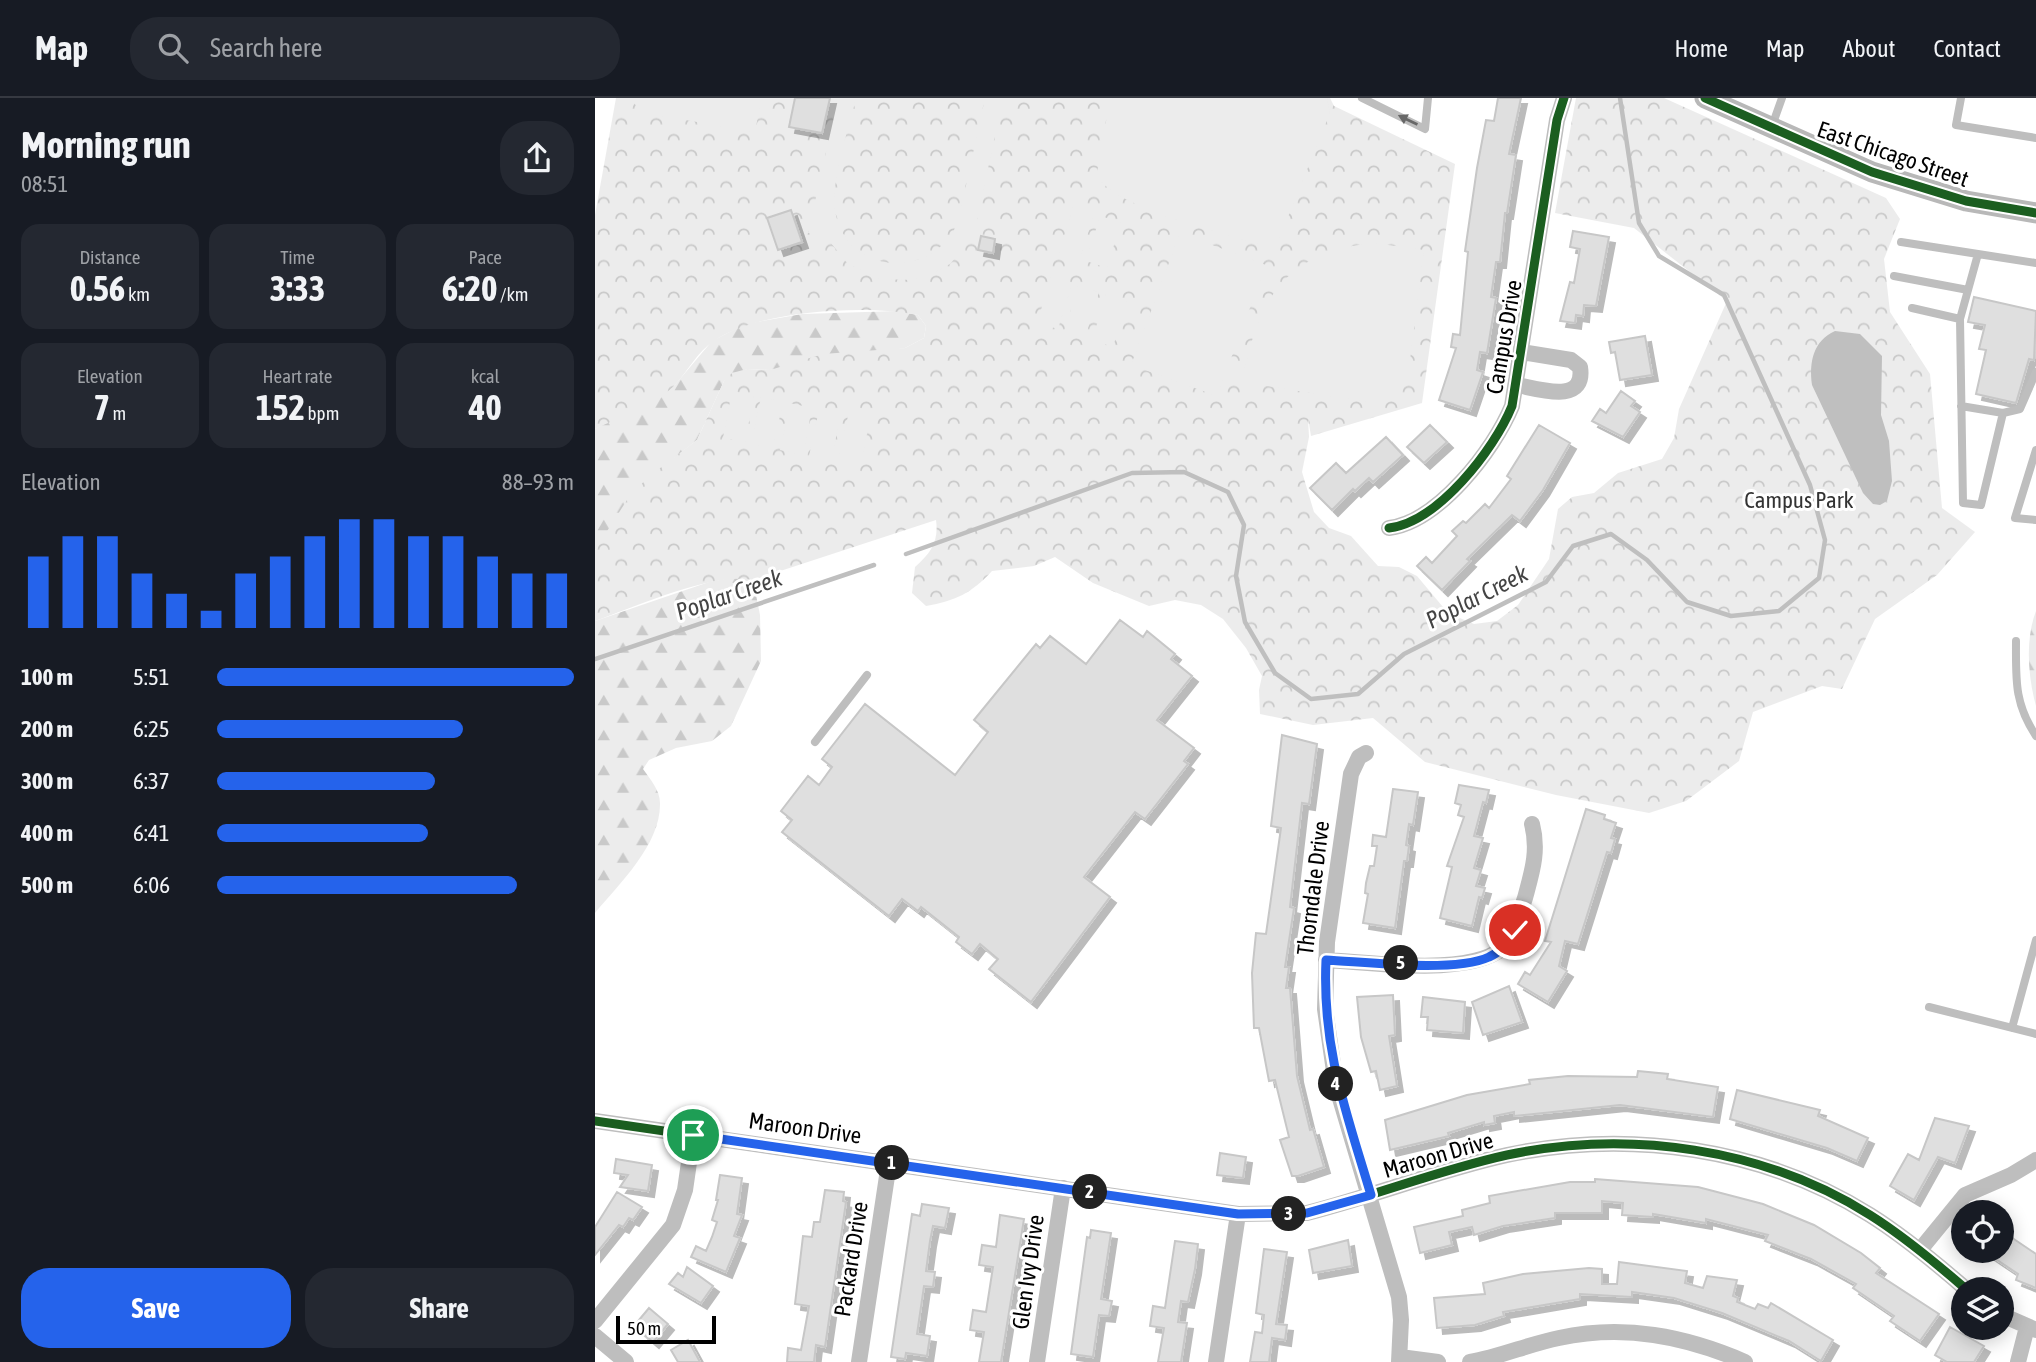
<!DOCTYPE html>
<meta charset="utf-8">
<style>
body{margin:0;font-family:"Asap Condensed",sans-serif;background:#242831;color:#f1f3f6;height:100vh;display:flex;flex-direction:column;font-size:26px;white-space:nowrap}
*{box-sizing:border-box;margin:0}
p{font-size:23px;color:#9ea1a6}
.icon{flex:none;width:38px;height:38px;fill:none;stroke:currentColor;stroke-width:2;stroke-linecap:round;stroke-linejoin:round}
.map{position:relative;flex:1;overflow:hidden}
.drawer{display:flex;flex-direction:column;background:#171b24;width:595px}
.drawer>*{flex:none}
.fabs{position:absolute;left:1356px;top:1102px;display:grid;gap:14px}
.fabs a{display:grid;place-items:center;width:63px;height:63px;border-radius:50%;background:#171b24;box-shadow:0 4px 18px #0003;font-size:35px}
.scale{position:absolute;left:21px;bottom:18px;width:100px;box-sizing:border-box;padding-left:7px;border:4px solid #000;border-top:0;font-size:19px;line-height:24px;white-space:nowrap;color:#000;-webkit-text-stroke:5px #fff;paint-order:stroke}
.pin{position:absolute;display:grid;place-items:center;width:60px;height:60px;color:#fff;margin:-30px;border:4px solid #fff;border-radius:50%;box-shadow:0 2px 7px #0007}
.km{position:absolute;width:35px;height:35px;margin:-18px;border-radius:50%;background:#222;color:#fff;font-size:19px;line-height:35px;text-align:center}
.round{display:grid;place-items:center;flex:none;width:74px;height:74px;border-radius:28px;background:#242831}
.summary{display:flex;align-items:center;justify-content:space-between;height:119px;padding:0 21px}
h1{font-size:38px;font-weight:700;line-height:52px}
.figures{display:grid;grid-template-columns:repeat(3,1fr);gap:10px;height:119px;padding:7px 21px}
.figures div{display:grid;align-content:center;border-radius:18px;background:#242831;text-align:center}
.figures b{font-size:35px;font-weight:700}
.figures small{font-size:19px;font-weight:400}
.figures p{font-size:19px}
.chart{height:196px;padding:14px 21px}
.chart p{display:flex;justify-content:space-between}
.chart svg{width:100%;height:126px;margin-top:7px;stroke:#2563eb;stroke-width:6}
.cta{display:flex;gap:14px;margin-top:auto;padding:14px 21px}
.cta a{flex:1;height:80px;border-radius:28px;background:#2563eb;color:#fff;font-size:28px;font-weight:700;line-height:80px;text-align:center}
.cta a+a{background:#242831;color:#f1f3f6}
ul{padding:0 21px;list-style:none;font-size:23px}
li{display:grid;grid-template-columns:112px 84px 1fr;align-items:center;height:52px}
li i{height:18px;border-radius:9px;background:#2563eb}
header{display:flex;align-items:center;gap:42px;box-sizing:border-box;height:98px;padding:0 35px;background:#171b24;border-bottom:2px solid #363941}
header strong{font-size:33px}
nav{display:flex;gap:38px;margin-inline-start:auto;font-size:24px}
.search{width:490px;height:63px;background:#242831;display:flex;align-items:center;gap:18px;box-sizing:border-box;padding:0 24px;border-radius:28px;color:#9ea1a6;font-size:26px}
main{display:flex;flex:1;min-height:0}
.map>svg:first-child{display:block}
.forest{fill:url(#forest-firs)}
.park{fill:url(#park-crowns)}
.garden{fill:#ececec}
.water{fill:#bfbfbf}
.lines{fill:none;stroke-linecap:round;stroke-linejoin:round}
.stream{stroke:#bfbfbf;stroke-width:4.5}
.building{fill:#dfdfdf;stroke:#c7c7c7;stroke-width:2;filter:url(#shadow)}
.lane{stroke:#bebebe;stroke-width:8}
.street{stroke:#bebebe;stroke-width:16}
.secondary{stroke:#b8b8b8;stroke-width:21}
.cycleway-casing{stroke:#fff;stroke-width:13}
.cycleway{stroke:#1b5e20;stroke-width:9}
.oneway{fill:#686868}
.route-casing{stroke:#fff;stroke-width:14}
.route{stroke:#2563eb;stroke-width:9}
.labels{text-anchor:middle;stroke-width:6;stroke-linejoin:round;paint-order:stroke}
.street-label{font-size:23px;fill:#000;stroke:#fff}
.park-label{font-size:23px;fill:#333;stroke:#fff}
.water-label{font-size:24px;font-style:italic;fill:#444;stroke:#fff}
</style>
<header>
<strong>Map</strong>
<div class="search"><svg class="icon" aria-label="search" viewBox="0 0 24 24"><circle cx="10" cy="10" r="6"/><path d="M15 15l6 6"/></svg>Search here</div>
<nav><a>Home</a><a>Map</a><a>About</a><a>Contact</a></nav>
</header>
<main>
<section class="drawer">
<div class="summary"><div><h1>Morning run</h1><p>08:51</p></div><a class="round"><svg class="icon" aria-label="share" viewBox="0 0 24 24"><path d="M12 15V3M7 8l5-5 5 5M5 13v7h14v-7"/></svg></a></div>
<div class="figures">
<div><p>Distance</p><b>0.56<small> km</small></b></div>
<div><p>Time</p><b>3:33</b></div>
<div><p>Pace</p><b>6:20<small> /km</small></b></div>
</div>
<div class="figures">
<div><p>Elevation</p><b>7<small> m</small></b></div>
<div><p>Heart rate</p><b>152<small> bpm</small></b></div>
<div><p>kcal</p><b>40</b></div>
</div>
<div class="chart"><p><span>Elevation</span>88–93 m</p>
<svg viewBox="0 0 160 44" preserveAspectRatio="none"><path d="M5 44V19M15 44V12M25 44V12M35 44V25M45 44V32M55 44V38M65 44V25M75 44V19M85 44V12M95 44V6M105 44V6M115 44V12M125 44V12M135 44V19M145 44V25M155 44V25"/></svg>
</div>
<ul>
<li><b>100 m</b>5:51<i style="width:100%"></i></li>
<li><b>200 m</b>6:25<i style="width:69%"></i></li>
<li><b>300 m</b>6:37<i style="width:61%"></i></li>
<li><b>400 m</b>6:41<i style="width:59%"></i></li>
<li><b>500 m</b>6:06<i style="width:84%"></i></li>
</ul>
<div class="cta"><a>Save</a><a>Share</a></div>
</section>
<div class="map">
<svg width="1441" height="1264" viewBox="0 0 1441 1264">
<defs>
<pattern id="forest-firs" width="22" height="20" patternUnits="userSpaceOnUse" patternTransform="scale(1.75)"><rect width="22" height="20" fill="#ececec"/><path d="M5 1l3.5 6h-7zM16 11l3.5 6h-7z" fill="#c9c9c9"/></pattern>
<pattern id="park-crowns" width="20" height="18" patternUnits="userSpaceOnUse" patternTransform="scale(1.75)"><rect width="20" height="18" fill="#ececec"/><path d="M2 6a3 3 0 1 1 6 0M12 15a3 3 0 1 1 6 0" fill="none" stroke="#c9c9c9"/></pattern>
<filter id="shadow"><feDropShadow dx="6" dy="6" stdDeviation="0" flood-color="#0004"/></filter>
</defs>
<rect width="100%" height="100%" fill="#fff"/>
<path class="forest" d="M302,213L323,217L331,228L329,240L310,250L175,272L152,271L129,283L102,342L78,361L0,452V331L79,288L117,243L150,226L207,216Z
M141,479L158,482L165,517L166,563L136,628L117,643L81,650L54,662L48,671C55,681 65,692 65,705C66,746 25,785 0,815V523L114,484Z
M1441,513V608C1433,580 1430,541 1441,513Z"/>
<path class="park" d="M21,0H735L739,8L860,66L827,305L716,338L713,320L714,339L707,374L719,414L734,430L756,438L783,468L804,469L822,478L853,515L879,526L902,523L923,507L954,461L963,411L977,399L999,395L1023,375L1067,361L1079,340L1084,311L1132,203L1039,130L960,115L981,0H1069L1291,100L1305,121L1289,161L1295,214L1335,276L1347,410L1380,434L1342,477L1280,521L1247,591L1227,588L1158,614L1144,663L1091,703L1054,715L961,697L830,664L778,620L718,627L665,616L664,592L667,578L651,550L628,521L606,507L580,502L554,508L498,485L460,459L439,468L397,473C377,495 360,503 331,508L317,495L320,469C336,455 344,443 341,422L158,482C117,474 41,509 0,523V452L32,402L52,380L102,342L129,283L137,275L152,271L175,272L228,256L310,250L329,240L331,228L323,217C271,206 163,212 119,243C102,254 93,273 80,287C59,307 25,319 0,331V117Z"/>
<path class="garden" d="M37,0H166V3L160,34L44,14Z
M243,0H261C254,31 236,81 240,112C250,178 338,183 363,124L390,0H408L381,127L370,149L355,166L334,177L318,182L285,181L253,166L231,139L213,135Z
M518,0H732L735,15L680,151C637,137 526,113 502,79L505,43Z
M478,109L499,116L485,161L464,155Z
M505,118L526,124L512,170L491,163Z
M585,135L671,167L622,298L536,267Z
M779,145L829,152L814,270L807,291L779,305L647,284C663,201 689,154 779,145Z
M456,179L477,186L463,231L442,225Z
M483,188L504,194L490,240L469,234Z
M511,196L532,203L518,249L497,242Z
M137,293L159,298L150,344L128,340Z
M166,299L188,304L178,350L156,346Z
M195,305L217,310L208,357L185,352Z
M224,312L246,316L236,363L214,358Z
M253,318L275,322L265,369L243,364Z"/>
<path class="water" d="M1240,233L1265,236L1287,258L1286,317L1294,343L1297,383L1292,403L1285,407L1278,406L1268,395L1217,287C1214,264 1218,243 1240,233Z"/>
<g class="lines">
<path class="stream" d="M311,456L537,375L589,374L633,394L649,427L641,478L650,524L680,575L716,601L763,596L809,556L951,484L978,448L1016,436L1052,462L1092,504L1136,518L1184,513L1224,480L1230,442L1215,387L1129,197L1064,158L1044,125L1025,0
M0,561L279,467"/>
</g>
<path class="building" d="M200,0H235L227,35L194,29Z
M903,0H926L914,56L921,57L912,115H910L905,164H901L896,199L901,200L892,255L885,254L882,272L888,274L875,312L844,302L861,250L856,249L858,236L865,237L873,154L870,153L882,70L891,22L899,23Z
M196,112L207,144L183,152L172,120Z
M978,133L1014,139L1001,208L989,207L988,218L981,217L980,225L965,223L975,184L979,185L985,151L975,149Z
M386,138L400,141L398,155L383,152Z
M1379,199L1441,213L1439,262L1434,261L1421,305L1381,296L1391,252L1384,251L1390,227L1373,224Z
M1050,238L1057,277L1025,282L1020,254L1016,255L1014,244Z
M1026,293L1040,303L1036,308L1045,314L1028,339L997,323L1005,311L1011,315Z
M835,327L852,344L829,365L812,349Z
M944,327L975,345L948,392L925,423L917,417L872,461L875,463L847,492L822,468L831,459L837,465L862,438L857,433L868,423L871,425L890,406L894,410L916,381L912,378Z
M791,339L808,357L778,384L774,380L760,393L758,391L737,412L715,390L741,365L751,375Z
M525,522L548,539L552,533L580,556L576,561L597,578L562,622L599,650L589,663L593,666L550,721L540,714L489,779L515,799L436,904L394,871L403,861L385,846L377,856L361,844L364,839L326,809L323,813L307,801L294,818L187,734L197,722L186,713L213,678L224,687L237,669L227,661L270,606L360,677L393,634L379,622L441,546L445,550L455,538L491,566Z
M687,637L722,646L714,706L707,705L695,809L699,810L690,869H694L691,890H695L702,978L715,1032L718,1031L729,1069L703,1078H697L685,1042L694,1039L680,982L674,983L664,930H659L657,875L661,835L671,836L686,730L676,728Z
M864,687L894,692L891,705L888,704L879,738L888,740L879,770L886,772L881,788L890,790L887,800L884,799L877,828L845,820L857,769L852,768L869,719L863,717L866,707L860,705Z
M798,691L823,694L818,727L814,726L811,747L814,748L812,763H809L800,830L768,825L773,796L770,795L771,785L775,768H779L782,748H777L778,737L791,739Z
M991,711L1010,717L1009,721L1021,725L1016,740L1020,741L1016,755L1012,754L983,846L970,843L964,868L972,873L953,904L923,886L930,874L935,877L956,844L950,843Z
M914,888L927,924L888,937L877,904Z
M798,897L800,937L794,938L802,988L785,992L781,973L776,974L766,939L762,899Z
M828,899L870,904L868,935L832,932L833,919H826Z
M1043,973L1073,976L1072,981L1123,989L1118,1019L1025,1007L919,1018V1014L899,1018L900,1025L889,1027V1024L853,1035L854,1038L795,1052L790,1022L872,997L935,986L934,982L973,978L1042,979Z
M1142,992L1225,1012L1223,1018L1273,1040L1262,1063L1232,1050L1135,1021Z
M1340,1020L1374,1028L1360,1065L1343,1059L1319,1102L1295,1088L1313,1056L1324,1062Z
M625,1055L651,1059L648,1080L622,1077Z
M21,1061L57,1067L53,1093L25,1089L33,1077L19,1075Z
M125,1077L147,1080L142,1116L147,1117L139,1138L145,1140L131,1174L96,1159L101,1148L111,1153L117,1139L122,1124L117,1122L123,1102H121Z
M1000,1081L1103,1089L1168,1106L1219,1127L1266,1155L1285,1170L1281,1175L1344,1216L1325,1243L1295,1223L1299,1218L1258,1190L1261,1186L1216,1161L1170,1143L1173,1137L1111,1121V1125L1058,1116V1119L1027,1117L1028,1105L1007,1103V1115H960V1120L908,1128L879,1137L877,1129L854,1134L857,1147L825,1155L819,1129L868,1118L867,1112L895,1105L894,1098L975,1084H1000Z
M230,1092L249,1094L248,1103L251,1104L230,1249L221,1247L219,1264H192L193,1250L206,1252L214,1208L200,1206L208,1138L217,1139L219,1124H225Z
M22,1094L47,1109L38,1122L34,1120L28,1129L24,1127L0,1157V1129Z
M327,1106L354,1110L350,1130L338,1128L335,1143L331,1173L340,1174L338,1189L329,1188L322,1236L335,1238L332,1258L311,1255L310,1261L296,1259L317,1116L325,1118Z
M405,1117L429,1121L425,1146L406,1264H384L389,1234L375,1232L378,1212L391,1214L398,1169L384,1167L387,1147L401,1149Z
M496,1132L516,1135L506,1201L517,1203L514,1218L504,1217L498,1259L476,1256L492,1139L495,1140Z
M1407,1133L1441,1156V1190L1421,1182L1423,1176L1389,1153H1407Z
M753,1142L757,1168L718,1175L714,1152Z
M580,1143L603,1146L600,1171L593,1204L586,1203L583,1224L592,1225L586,1264H563L569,1230L555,1228L558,1208L570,1210Z
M669,1151L692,1154L681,1226L692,1227L690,1242L677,1240L674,1264H655L660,1234L667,1235L669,1217L661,1215Z
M1024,1164L1092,1173L1090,1185L1108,1190L1112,1178L1142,1182L1138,1198L1143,1200L1142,1204L1160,1211L1163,1206L1173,1210L1176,1205L1238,1242L1226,1263L1194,1243L1127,1215L1079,1200L1037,1194V1199L985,1196V1201L908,1214L909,1218L880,1227L842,1230L839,1200L890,1196L888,1185L928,1176L994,1170L1007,1171V1186H1022Z
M92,1169L118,1188L106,1205L74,1186L83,1175L88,1179Z
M54,1210L73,1226L58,1244L39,1228Z
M1355,1229L1389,1248L1379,1264H1352L1340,1257Z
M93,1242L105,1264H83L76,1252Z"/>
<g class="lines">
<path class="lane" d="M767,0L830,31L833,0
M1366,0L1361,27L1441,40
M1177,28L1187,0
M1306,144L1383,156
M1299,178L1373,192
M1317,210L1365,221
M1366,308L1408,315L1425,311L1441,274
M1408,315L1386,407L1368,405L1365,221L1383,156L1441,165
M1441,352L1420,420L1441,422
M1421,543C1421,581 1419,605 1441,638
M220,644L272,577
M1334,909L1441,936
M1417,930L1441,842"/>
<path class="street" d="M922,287C944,291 991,307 985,269L976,262L927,254
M794,430C843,424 899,352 917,308L962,22L969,0
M771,655L764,659L756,676L732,844L730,911L741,987L804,1199L806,1222L804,1264
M731,862C775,864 883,881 913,845C923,832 925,814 930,800C937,774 944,753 937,726
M0,1023L643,1116L712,1115C779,1098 844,1072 912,1057C1034,1031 1169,1050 1275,1117C1310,1139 1341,1165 1372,1192
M1325,1152L1370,1097L1416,1077L1441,1062
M1407,1217L1441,1232
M0,1223L78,1127L90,1092L98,1037
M0,1238L31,1264
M805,1259L843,1264
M264,1264L294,1065
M442,1264L468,1090
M621,1264L643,1116
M875,1264C905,1259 934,1246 964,1240C1029,1226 1090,1238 1150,1264
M1423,1264L1432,1229"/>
<path class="secondary" d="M1110,0L1277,74L1371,103L1441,115"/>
<g class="cycleway-casing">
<path id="cycleway" d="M1110,0L1277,74L1371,103L1441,115
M794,430C843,424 899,352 917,308L962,22L969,0
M0,1023L643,1116L712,1115C779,1098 844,1072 912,1057C1034,1031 1169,1050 1275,1117C1310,1139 1341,1165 1372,1192"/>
</g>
<use href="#cycleway" class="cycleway"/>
</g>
<defs><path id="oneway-solid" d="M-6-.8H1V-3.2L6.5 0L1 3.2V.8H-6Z" transform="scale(1.75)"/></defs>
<use class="oneway" href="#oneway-solid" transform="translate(813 22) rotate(-154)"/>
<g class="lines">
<g class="route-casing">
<path id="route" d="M98,1037L643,1116L712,1115L776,1097C751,1013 727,951 731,862C771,864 859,875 894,859C906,854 914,844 920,832"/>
</g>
<use href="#route" class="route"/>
</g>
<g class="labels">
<g class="street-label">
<text transform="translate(1298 56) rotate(19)" y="8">East Chicago Street</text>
<text transform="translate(909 239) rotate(-80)" y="8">Campus Drive</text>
<text transform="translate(718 790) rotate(-83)" y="8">Thorndale Drive</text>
<text transform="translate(210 1030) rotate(8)" y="8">Maroon Drive</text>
<text transform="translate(843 1057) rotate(-16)" y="8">Maroon Drive</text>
<text transform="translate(256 1161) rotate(-81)" y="8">Packard Drive</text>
<text transform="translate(433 1174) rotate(-82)" y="8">Glen Ivy Drive</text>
</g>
<g class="park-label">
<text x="1204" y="410">Campus Park</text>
</g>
<g class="water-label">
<text transform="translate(134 497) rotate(-19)" y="8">Poplar Creek</text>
<text transform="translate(882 499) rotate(-27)" y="8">Poplar Creek</text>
</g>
</g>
</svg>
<div class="fabs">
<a><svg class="icon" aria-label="locate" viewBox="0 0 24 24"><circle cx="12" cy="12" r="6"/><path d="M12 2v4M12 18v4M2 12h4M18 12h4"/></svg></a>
<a><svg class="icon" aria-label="layers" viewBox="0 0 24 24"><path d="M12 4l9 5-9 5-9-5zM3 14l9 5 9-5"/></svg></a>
</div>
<div class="scale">50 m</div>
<div class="pin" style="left:98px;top:1037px;background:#1e9e55"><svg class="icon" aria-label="arrive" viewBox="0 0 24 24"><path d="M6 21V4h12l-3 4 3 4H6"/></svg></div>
<div class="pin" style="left:920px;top:832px;background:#d93025"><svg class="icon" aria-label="check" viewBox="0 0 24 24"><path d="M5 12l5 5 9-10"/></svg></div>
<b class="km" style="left:297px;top:1065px">1</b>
<b class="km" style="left:495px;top:1094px">2</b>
<b class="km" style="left:694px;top:1116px">3</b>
<b class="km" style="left:741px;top:986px">4</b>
<b class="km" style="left:806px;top:865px">5</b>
</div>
</main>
